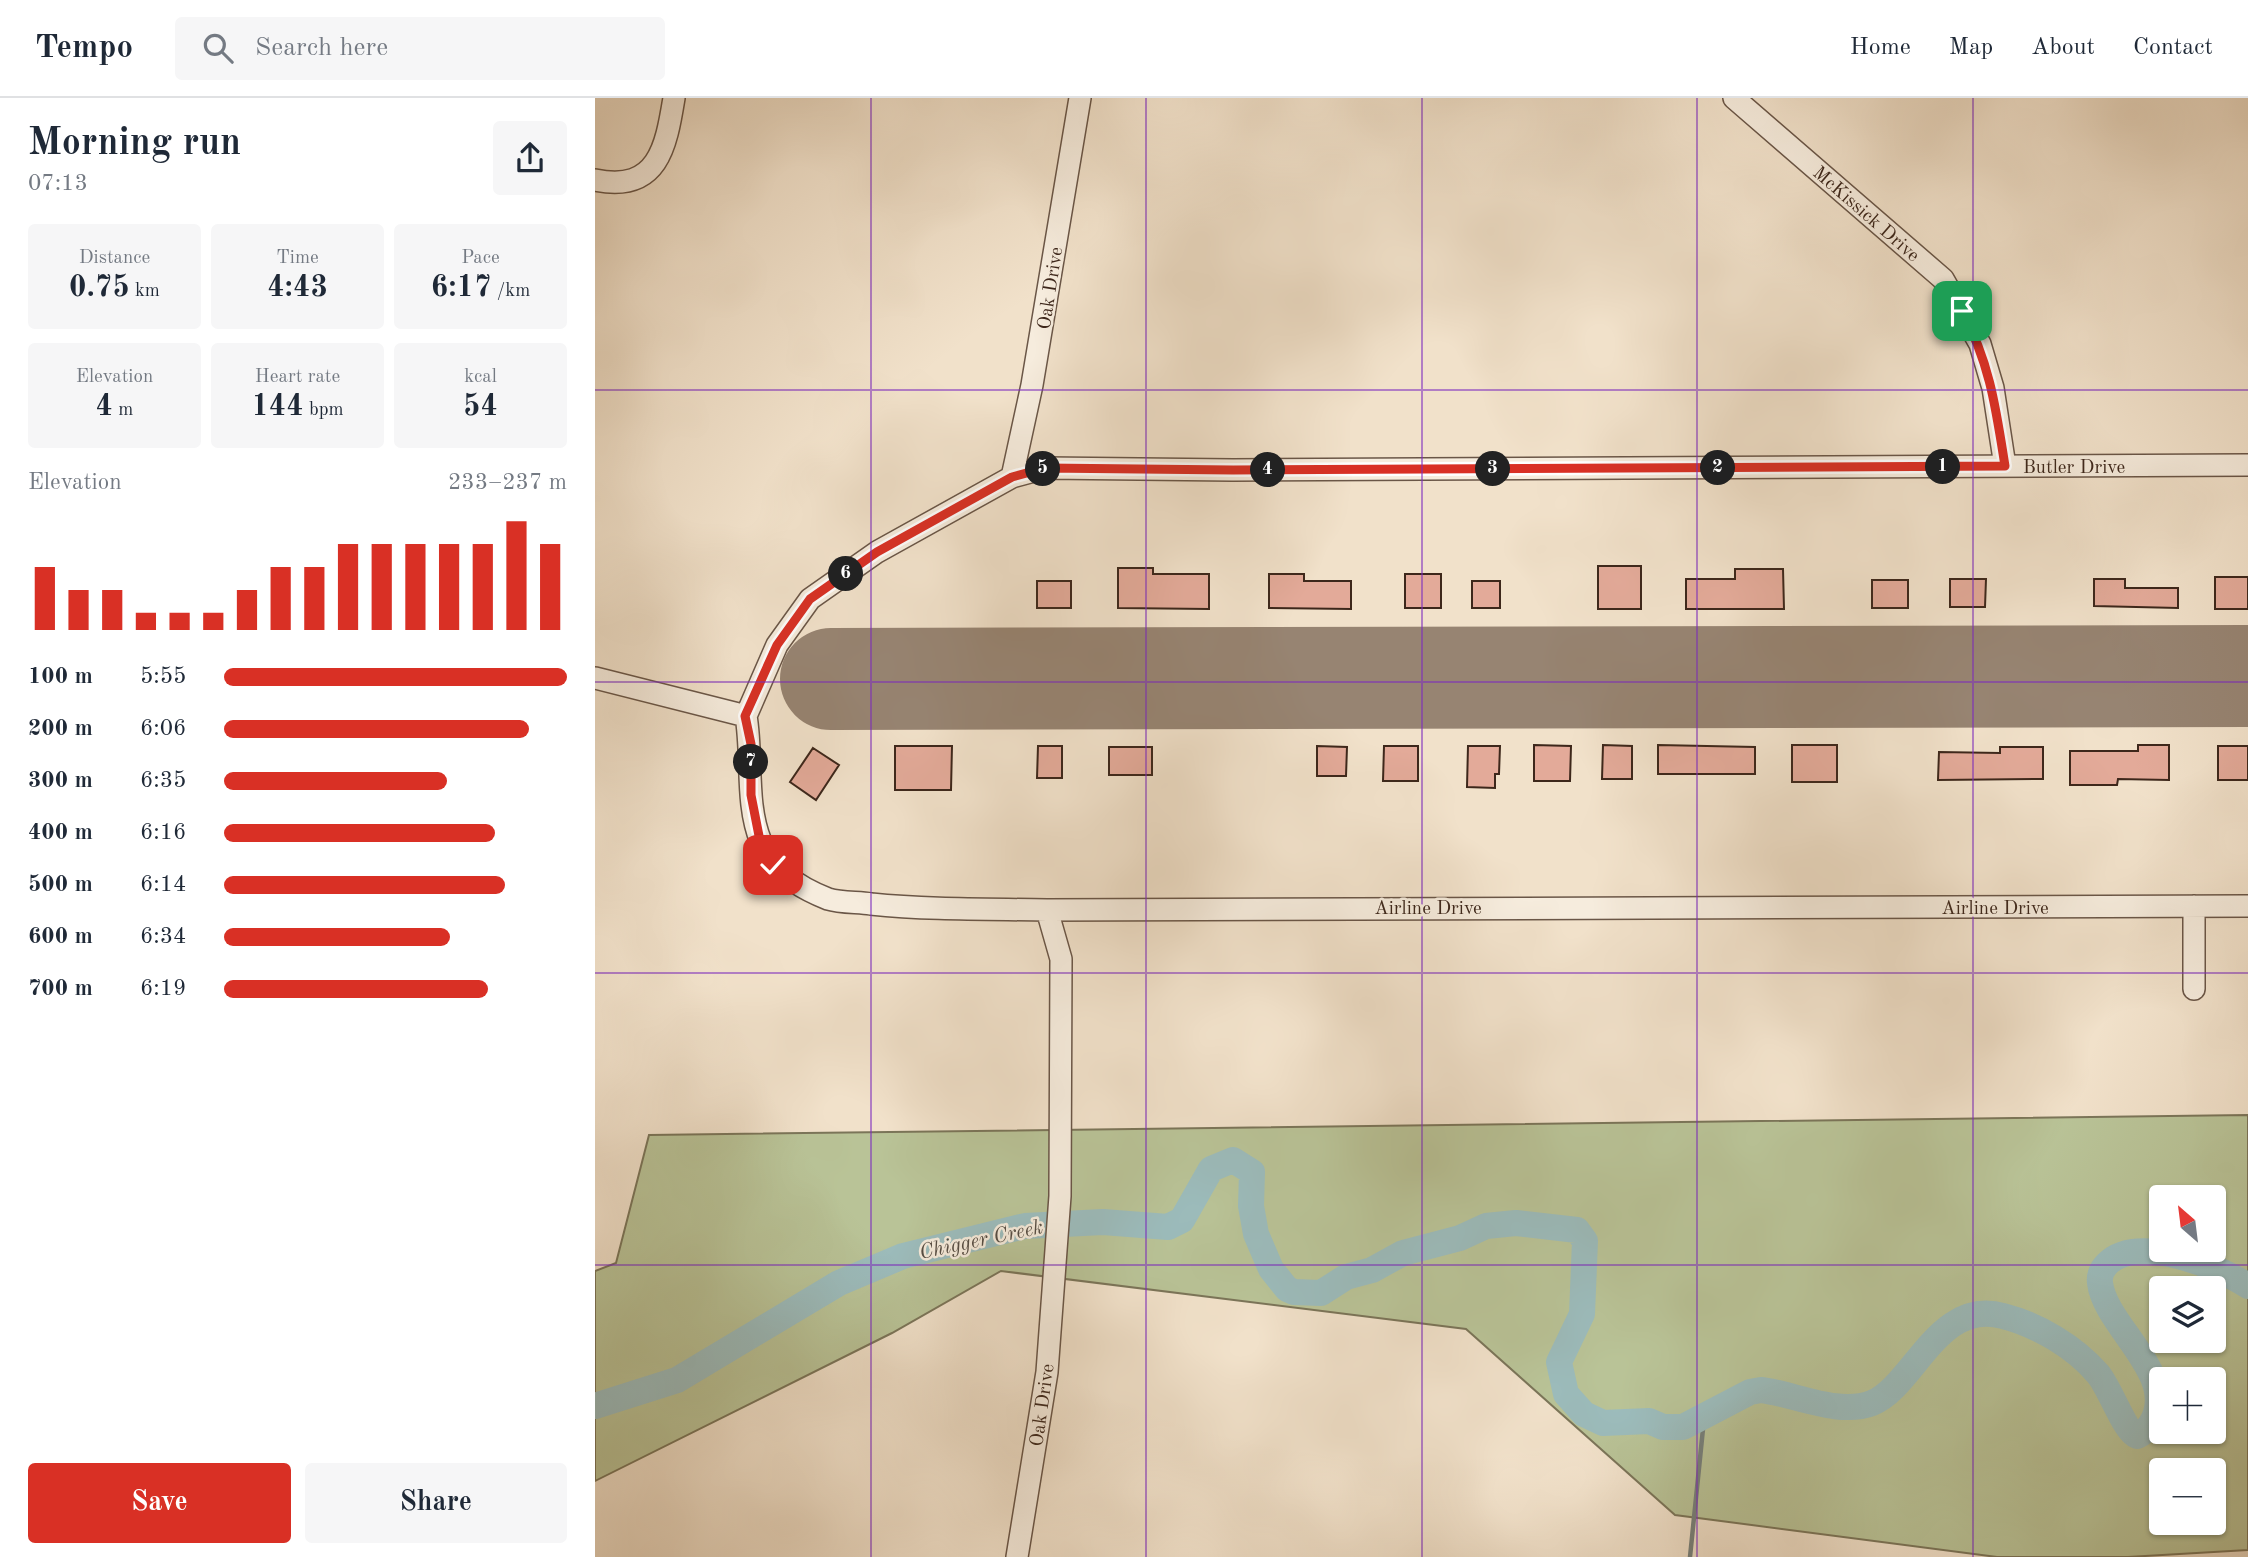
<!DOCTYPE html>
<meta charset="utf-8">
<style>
body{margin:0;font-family:"Old Standard TT",serif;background:#f6f6f7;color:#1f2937;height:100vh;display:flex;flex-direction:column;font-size:26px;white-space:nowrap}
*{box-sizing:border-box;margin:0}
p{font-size:23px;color:#747a83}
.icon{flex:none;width:38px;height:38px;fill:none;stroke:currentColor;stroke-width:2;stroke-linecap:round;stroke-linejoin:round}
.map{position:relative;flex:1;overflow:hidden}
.panel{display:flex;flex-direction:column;background:#fff;width:595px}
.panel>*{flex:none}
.needle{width:46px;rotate:332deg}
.buttons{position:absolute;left:1554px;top:1087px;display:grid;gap:14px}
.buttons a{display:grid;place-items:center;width:77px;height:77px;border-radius:7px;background:#fff;box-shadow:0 2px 5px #0004;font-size:35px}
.pin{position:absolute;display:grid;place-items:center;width:60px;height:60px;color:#fff;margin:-30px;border-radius:14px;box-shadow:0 4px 10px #0006}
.km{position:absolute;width:35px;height:35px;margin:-18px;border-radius:50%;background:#222;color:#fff;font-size:19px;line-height:35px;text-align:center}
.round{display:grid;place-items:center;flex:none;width:74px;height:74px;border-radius:7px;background:#f6f6f7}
.headline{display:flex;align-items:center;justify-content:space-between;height:119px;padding:0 28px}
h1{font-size:38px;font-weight:700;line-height:52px}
.stats{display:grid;grid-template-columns:repeat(3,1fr);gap:10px;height:119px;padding:7px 28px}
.stats div{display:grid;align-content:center;border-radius:7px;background:#f6f6f7;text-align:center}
.stats b{font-size:30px;font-weight:700}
.stats small{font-size:19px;font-weight:400}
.stats p{font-size:19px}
.chart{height:196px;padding:14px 28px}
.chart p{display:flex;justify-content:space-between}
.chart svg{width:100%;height:126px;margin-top:7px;stroke:#d93025;stroke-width:6}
.button{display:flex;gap:14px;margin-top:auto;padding:14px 28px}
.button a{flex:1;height:80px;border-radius:7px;background:#d93025;color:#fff;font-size:28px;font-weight:700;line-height:80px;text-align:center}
.button a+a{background:#f6f6f7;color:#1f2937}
ul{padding:0 28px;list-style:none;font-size:23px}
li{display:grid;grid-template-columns:112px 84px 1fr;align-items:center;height:52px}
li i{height:18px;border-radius:9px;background:#d93025}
header{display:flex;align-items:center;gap:42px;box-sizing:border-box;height:98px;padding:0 35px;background:#fff;border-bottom:2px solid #e0e1e3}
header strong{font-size:33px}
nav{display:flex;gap:38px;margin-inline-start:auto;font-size:24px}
.search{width:490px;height:63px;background:#f6f6f7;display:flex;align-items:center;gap:18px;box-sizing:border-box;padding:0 24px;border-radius:7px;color:#747a83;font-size:26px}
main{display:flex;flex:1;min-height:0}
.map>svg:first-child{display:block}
.green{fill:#b9c397;stroke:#7b7559;stroke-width:2;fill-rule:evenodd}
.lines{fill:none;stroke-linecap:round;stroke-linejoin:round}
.stream{stroke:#76807c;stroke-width:4.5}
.river{stroke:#9cbcbc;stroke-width:26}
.runway{stroke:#978472;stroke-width:102}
.building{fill:#e3aa99;stroke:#3d271b;stroke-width:2}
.minor-casing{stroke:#6a5647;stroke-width:24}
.minor{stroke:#f6ecdd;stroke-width:21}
.route-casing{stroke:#fff;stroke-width:14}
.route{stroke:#d93025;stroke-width:9}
.grid{fill:none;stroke:#7b2cbf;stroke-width:2;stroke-opacity:0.55}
.labels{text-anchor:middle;stroke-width:5;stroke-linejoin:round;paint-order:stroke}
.street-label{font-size:19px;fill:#3d271b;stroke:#f6ecdd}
.water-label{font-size:21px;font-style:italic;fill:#554c43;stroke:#f6ecdd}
</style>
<header>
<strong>Tempo</strong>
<div class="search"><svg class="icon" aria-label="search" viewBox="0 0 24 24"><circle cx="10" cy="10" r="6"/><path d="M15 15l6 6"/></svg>Search here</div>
<nav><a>Home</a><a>Map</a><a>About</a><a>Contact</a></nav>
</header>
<main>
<section class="panel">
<div class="headline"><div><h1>Morning run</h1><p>07:13</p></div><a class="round"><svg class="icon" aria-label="share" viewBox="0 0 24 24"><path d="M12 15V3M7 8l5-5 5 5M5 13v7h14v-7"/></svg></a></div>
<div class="stats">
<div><p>Distance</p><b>0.75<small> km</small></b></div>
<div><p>Time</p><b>4:43</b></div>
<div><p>Pace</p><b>6:17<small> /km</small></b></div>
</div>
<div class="stats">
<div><p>Elevation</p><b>4<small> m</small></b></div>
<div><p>Heart rate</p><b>144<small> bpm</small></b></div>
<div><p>kcal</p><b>54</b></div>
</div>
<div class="chart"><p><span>Elevation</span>233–237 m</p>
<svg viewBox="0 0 160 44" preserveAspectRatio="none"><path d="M5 44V22M15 44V30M25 44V30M35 44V38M45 44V38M55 44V38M65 44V30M75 44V22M85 44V22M95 44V14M105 44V14M115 44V14M125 44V14M135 44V14M145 44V6M155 44V14"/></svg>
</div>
<ul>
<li><b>100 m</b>5:55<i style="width:100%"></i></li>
<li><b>200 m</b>6:06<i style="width:89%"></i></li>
<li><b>300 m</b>6:35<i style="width:65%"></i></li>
<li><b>400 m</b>6:16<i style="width:79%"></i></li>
<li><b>500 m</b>6:14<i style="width:82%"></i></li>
<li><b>600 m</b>6:34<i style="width:66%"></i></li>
<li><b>700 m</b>6:19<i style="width:77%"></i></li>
</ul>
<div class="button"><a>Save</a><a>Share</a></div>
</section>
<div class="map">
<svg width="1653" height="1459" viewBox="0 0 1653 1459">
<rect width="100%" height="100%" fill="#f1e1ca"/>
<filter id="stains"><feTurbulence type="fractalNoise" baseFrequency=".00286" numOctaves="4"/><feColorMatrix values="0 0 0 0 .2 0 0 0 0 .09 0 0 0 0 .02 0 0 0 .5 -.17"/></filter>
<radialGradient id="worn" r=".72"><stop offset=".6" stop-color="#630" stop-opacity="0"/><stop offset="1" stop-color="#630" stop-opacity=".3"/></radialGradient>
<path class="green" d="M1653,1017V1452L1533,1459H1402L1080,1417L871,1231L406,1173L297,1235L0,1383V1173L21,1165L54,1037ZM1566,1099H1619V1152H1566ZM1566,1190H1619V1242H1566ZM1566,1281H1619V1334H1566ZM1566,1372H1619V1424H1566Z"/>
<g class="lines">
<path class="stream" d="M1095,1459L1109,1321"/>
<path class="river" d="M0,1308L82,1282L244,1185L308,1158L430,1128L508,1124L573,1129L587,1122L616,1071L638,1062L657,1074L656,1108L661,1136L676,1171L692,1191L699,1194L726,1195L751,1179L777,1172L808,1155L865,1140L891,1128L921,1125L982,1132L990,1143L987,1216L964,1264L971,1296L989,1316L1008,1325L1054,1323L1068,1329H1088L1155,1294L1166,1292C1200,1296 1243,1318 1277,1305C1319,1288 1343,1200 1408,1218C1443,1227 1480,1249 1503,1276C1515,1290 1530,1334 1542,1338C1549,1335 1553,1331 1557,1324C1584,1277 1510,1228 1505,1185C1504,1177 1507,1171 1512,1166C1542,1135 1623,1168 1653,1188"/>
<path class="runway" d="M236,581L1653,578"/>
</g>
<path class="building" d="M1003,468H1046V511H1003Z
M523,470H558V476H614V511L523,510Z
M1140,471H1188L1189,511H1091V481H1140Z
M674,476H709V483H756V511L674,510Z
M810,476H846V510H810Z
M1620,479H1653V511H1620Z
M1355,481H1391L1390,509H1355Z
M1499,481H1530V490H1583V510L1499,508Z
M1277,482H1313V510H1277Z
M442,483H476V510H442Z
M877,483H905V510H877Z
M939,647L976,648L975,683H939Z
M1008,647L1037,648V681H1007Z
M1063,647L1160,649V676H1063Z
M1197,647H1242V684H1197Z
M1543,647H1574V682L1523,681L1522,687H1475V653H1543Z
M300,648H357L356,692H300Z
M443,648H467V680H442Z
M722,648L752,649L751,678H722Z
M789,648H823V683H788Z
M873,648H905L904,676H900V690L872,689Z
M1623,648H1653V682H1623Z
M514,649H557V677H514Z
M1405,649H1448V681L1343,682L1344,654L1405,655Z
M218,650L244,667L221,702L195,684Z"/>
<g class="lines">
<g class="minor-casing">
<path id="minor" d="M1139,0L1348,181L1385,246L1398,290L1410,368
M0,82C63,95 71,49 79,0
M417,379L437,287L485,0
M0,580L151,618
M151,618C158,659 150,705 166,744C177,773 205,790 233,801C246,805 263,804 276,806C334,812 393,811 452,812L1653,808
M151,618L182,547L215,501L282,454L417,379L450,370L638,372L1653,367
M1599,891V808
M422,1459L452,1274L465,1098L466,861L452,812"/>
</g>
<use href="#minor" class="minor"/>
</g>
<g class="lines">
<g class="route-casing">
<path id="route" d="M178,767L165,743L156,697V646L150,618L182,547L215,501L282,454L417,379L450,370L638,372L1410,368C1401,311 1395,265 1367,213"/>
</g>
<use href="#route" class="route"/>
</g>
<path class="grid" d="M276,0V1459M551,0V1459M827,0V1459M1102,0V1459M1378,0V1459M0,292H1653M0,584H1653M0,875H1653M0,1167H1653"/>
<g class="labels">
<g class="street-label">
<text transform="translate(1272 115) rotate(41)" y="7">McKissick Drive</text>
<text transform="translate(454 190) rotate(-81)" y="7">Oak Drive</text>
<text x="1479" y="375">Butler Drive</text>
<text x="833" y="816">Airline Drive</text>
<text x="1400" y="816">Airline Drive</text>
<text transform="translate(446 1307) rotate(-82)" y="7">Oak Drive</text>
</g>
<g class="water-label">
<text transform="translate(386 1141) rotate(-12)" y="7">Chigger Creek</text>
</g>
</g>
<rect width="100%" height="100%" filter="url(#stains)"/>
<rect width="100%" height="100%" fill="url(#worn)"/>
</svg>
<div class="buttons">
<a><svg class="needle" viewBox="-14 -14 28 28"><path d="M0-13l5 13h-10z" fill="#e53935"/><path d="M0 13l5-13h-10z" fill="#747a83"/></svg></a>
<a><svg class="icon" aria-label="layers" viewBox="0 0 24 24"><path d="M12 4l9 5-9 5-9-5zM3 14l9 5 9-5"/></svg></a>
<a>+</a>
<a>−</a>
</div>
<div class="pin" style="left:1367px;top:213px;background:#1e9e55"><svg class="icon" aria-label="arrive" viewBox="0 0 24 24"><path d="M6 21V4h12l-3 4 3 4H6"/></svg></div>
<div class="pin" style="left:178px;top:767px;background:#d93025"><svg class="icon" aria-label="check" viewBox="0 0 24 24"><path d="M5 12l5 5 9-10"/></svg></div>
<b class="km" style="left:1348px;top:369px">1</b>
<b class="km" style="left:1123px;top:370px">2</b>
<b class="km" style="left:898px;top:371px">3</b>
<b class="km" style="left:673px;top:372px">4</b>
<b class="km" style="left:448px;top:371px">5</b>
<b class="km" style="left:251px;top:476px">6</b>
<b class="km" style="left:156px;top:664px">7</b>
</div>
</main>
